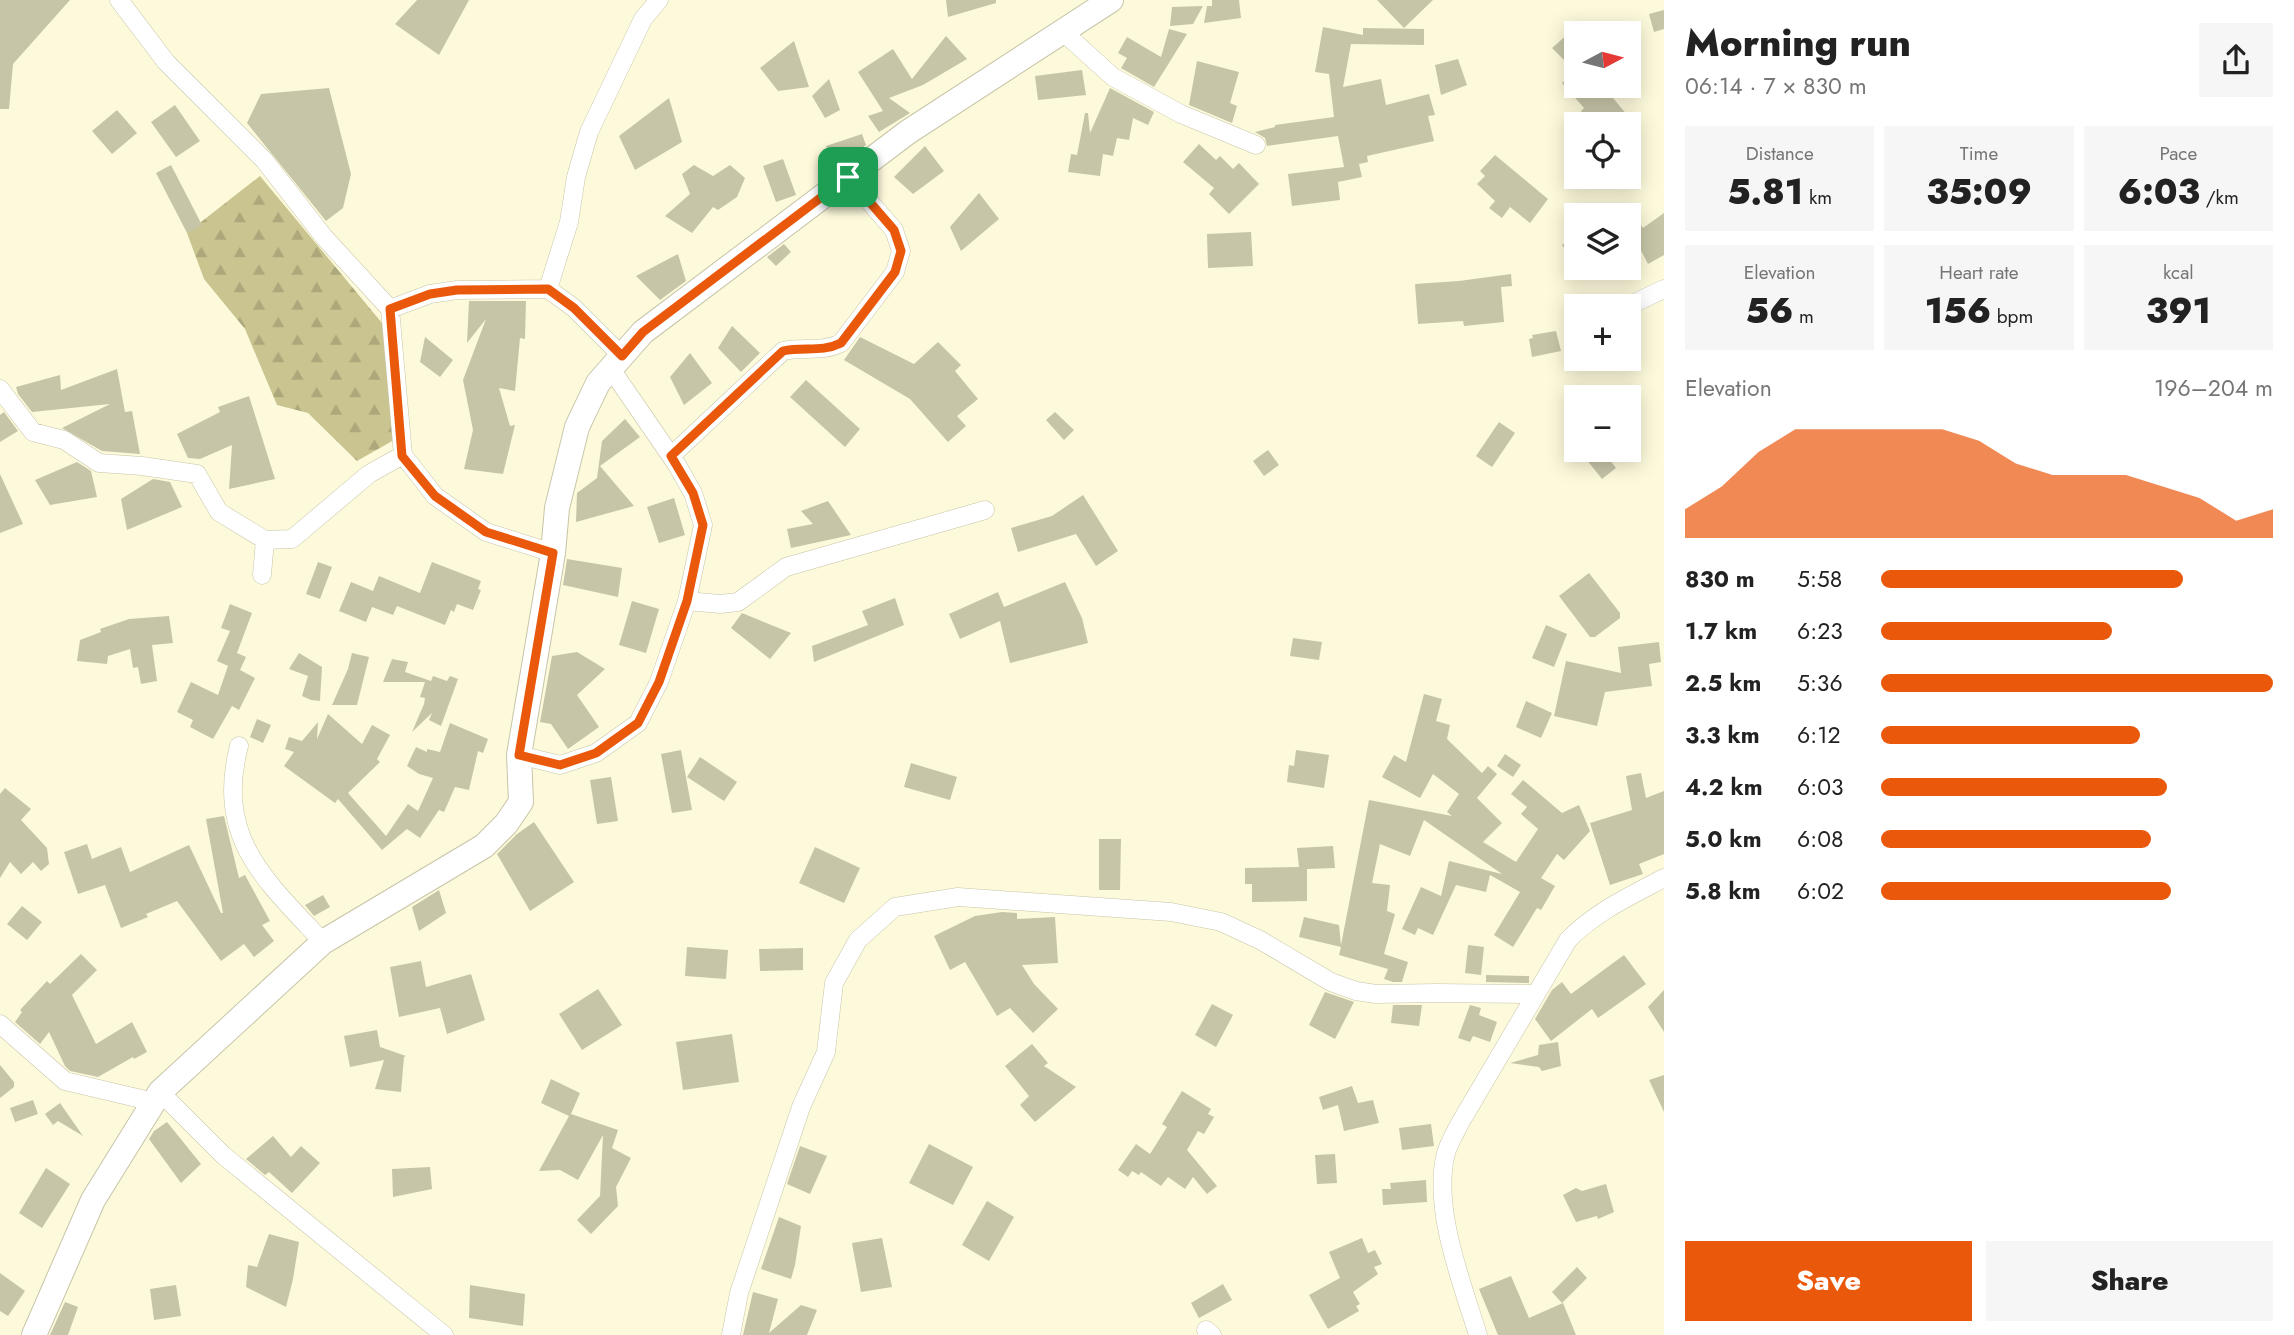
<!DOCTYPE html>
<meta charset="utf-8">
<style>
body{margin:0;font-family:Jost,sans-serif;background:#f6f6f6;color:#222;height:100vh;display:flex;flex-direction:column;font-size:26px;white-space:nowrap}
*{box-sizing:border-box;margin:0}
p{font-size:23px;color:#767676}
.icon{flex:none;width:38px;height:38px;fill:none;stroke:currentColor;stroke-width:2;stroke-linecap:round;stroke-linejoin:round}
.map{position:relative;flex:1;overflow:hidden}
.drawer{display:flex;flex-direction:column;background:#fff;width:630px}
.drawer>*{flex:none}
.needle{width:46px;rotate:83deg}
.tools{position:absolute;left:1564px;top:21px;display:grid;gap:14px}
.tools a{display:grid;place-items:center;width:77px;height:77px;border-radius:0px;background:#fff;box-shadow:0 4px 18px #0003;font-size:35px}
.pin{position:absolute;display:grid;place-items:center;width:60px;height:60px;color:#fff;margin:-30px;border-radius:14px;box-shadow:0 4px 10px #0006}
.round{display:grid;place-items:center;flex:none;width:74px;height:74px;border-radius:0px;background:#f6f6f6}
.headline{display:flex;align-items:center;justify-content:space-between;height:119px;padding:0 21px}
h1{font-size:38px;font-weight:800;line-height:52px}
.stats{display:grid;grid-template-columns:repeat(3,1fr);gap:10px;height:119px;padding:7px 21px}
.stats div{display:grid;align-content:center;border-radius:0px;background:#f6f6f6;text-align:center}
.stats b{font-size:35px;font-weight:800}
.stats small{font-size:19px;font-weight:400}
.stats p{font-size:19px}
.chart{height:196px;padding:14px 21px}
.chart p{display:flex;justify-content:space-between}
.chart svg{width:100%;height:126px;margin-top:7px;fill:#ea580c;opacity:.7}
.primary-button{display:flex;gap:14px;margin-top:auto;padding:14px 21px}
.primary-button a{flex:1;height:80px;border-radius:0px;background:#ea580c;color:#fff;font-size:28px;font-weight:800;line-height:80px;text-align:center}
.primary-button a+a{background:#f6f6f6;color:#222}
ul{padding:0 21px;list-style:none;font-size:23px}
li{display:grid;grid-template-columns:112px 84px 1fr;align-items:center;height:52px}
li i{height:18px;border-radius:9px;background:#ea580c}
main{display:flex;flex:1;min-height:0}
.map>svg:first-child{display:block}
.forest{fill:url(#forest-firs)}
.building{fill:#c7c5a8}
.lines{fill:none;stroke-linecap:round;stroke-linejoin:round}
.street-casing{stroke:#c7c4a8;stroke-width:19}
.secondary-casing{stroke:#c7c4a8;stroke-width:26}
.street{stroke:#fff;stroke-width:18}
.secondary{stroke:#fff;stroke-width:24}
.route-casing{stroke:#fff;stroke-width:14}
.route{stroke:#ea580c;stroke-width:9}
</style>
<main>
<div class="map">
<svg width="1664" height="1335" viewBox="0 0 1664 1335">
<defs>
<pattern id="forest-firs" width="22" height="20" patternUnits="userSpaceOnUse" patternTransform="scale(1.75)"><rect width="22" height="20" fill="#cac490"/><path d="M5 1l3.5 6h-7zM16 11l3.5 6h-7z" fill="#ada87b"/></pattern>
</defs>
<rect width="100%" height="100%" fill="#fdfadc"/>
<path class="forest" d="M260,176L382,323L394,440L357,461L308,413L277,405L245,329L204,279L187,233Z"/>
<path class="building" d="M0,0H70L13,64L9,109H0Z
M417,0H469L439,55L395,24Z
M946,0H996V3L948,17Z
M1212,0H1239L1241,18L1204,23L1207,6H1212Z
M1377,0H1433L1404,28Z
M1203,6L1193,24L1170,26L1172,7Z
M1664,10V29L1654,32L1649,14Z
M1577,26V86H1603L1628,116L1617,124H1592L1581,111L1584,108L1562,83L1575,71L1552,48Z
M1323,27L1363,35V28L1424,29V45L1351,44L1343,87L1381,79L1386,105L1429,94L1435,115L1428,116L1434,141L1367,156L1368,162L1359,164L1362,177L1338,182L1340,200L1292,206L1288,174L1344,167L1338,136L1267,146L1265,138L1255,132L1275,127V125L1334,117L1329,74L1315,72Z
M1169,29L1187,34L1154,87L1121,68L1127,58L1118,53L1127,37L1161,57Z
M946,36L967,59L923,85L889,98L910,113L879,132L868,116L883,111L858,72L893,49L912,79Z
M794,41L809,87L778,91L760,68Z
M1458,59L1467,85L1441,95L1435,65Z
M1197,61L1239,72L1230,103L1237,106L1232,123L1189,105Z
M1082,70L1086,95L1038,100L1035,76Z
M829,79L840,110L825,118L812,96Z
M329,88L351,174L343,208L326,221L247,123L261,94Z
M1110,88L1154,112L1148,125L1133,118L1129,140L1117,138L1113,156L1103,154L1100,176L1068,172L1071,154L1077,155L1085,113H1088L1090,133Z
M669,98L682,142L635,170L619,136Z
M175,105L200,141L176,157L151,122Z
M117,110L137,133L112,154L92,131Z
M862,134L866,145L859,150L831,160L826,146Z
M1199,144L1216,160L1220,156L1233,169L1239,163L1259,184L1229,214L1209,194L1214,188L1183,162Z
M925,146L944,171L913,194L894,177Z
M1495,155L1548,199L1530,223L1510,207L1502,218L1489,208L1495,201L1477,184L1485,176L1480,171Z
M783,159L796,195L776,202L763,166Z
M171,165L202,225L187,233L156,173Z
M694,165L713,176L730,165L745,178L737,197L718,210L713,207L692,233L665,216L690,194L682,174Z
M979,193L999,219L961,251L950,227Z
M1629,208L1643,228L1664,213V255L1648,264L1635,239L1629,242Z
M1251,232L1253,266L1208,268L1207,234Z
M1577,234V264L1562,245Z
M784,244L791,252L776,266L767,257Z
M678,254L686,281L660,300L636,276Z
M1511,274L1512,286L1501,287L1504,322L1464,326L1463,321L1418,324L1415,284L1459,281Z
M469,301H526L525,339L520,338L515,391L499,388L510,426L515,425L503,474L464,469L473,430L463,380L486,319L467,343Z
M732,326L760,353L741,372L718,348Z
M1556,331L1561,351L1532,357L1529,339L1533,338L1532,335Z
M425,337L453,360L440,377L420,362Z
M860,337L914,364L938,342L961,365L955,371L978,399L957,416L966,426L948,442L910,399L844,360Z
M690,353L712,383L684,405L670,377Z
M117,369L125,412L132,411L140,454L102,451L62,428L110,404L32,412L18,394L16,387L60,375L61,390Z
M806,380L860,429L845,447L790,397Z
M249,396L275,479L229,489L232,445L200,459L188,458L177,434L220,412L218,407Z
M4,412L18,431L0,442V415Z
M1055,412L1074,430L1064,440L1046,420Z
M625,419L640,437L600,466L634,506L576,522L577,493L597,478L602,441Z
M1499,422L1515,433L1492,467L1476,456Z
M1268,450L1279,465L1264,476L1253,461Z
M1579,450H1602L1616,468L1602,479Z
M77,462L91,471L97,497L50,505L35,480Z
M0,474L23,524L0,533Z
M153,479L170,482L182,507L127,530L121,499Z
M1083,495L1118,551L1096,566L1076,534L1018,552L1011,528L1052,516Z
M674,498L685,535L659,543L647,507Z
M828,501L851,535L791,548L787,529L813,524L801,511Z
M567,559L622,568L618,597L563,585Z
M318,562L332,567L320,599L306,594Z
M432,562L481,581L478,589L481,590L473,610L457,604L454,612L451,610L445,625L397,606L393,615L372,607L366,622L339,611L351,582L373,591L379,576L420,593Z
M1589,573L1620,613V618L1595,637H1590L1559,596Z
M1065,582L1082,618L1088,643L1010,663L1000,621L960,639L949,614L998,592L1004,607Z
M895,598L904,625L814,662L812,646L868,625L862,611Z
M632,601L659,609L646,653L619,645Z
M230,604L252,613L237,653L246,657L240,670L255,678L239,710L232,706L213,739L190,727L193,720L177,712L191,682L218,695L228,666L217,661L230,631L221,628Z
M742,613L791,633L770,659L731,628Z
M169,616L173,643L152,645L157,681L141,684L138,667L133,668L130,649L108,656L107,664L77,661L80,640L101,632L100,629L129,619Z
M1546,625L1567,634L1554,667L1532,658Z
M1293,638L1322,642L1319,660L1290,656Z
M1659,642L1661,662L1649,664L1652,686L1605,692L1597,726L1554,716L1566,661L1621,673L1618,647Z
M577,652L605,669L577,695L599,727L568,749L551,724L540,722L552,656Z
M299,653L322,667L320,701L311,700L302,696L308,676L289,669Z
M352,653L369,657L357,705H332L348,669Z
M392,659L408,662L405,672L431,681L433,676L447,681L450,676L458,679L441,726L429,720L432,713L412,732L424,704L425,698L420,697L425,682H383Z
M1424,694L1442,699L1436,721L1450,725L1447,739L1482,773L1488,766L1497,774L1477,798L1502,823L1483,842L1516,862L1538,829L1521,814L1527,807L1511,794L1523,780L1562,813L1579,805L1590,831L1564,860L1557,854L1541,878L1555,886L1541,910L1537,908L1513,947L1494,935L1520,892L1490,875L1486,892L1456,885L1433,935L1418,928L1415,935L1402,929L1421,887L1441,896L1449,861L1502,874L1424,820L1410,856L1380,844L1372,883L1390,885L1387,911L1395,914L1384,954L1408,962L1402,982H1393L1384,979L1388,969L1339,955L1341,947L1299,937L1304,917L1339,925L1341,945L1369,800L1452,816L1447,812L1459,794L1433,774L1420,798L1382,777L1394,755L1406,762Z
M1526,701L1552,713L1541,738L1516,727Z
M328,714L362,744L372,725L390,735L377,759L380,762L348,793L386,836L408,804L418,811L433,778L419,774L407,766L416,747L427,752V749L440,752L450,723L488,739L483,753L478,751L469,790L455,787L444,812L439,810L420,838L407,829L382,850L338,799L335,803L284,766L294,752L285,749L289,737L302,741L318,722L317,739Z
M257,719L271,725L263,743L250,737Z
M681,750L692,810L672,813L661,754Z
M1296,750L1329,755L1324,788L1287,782L1289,765L1294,766Z
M1505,754L1521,765L1513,777L1497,766Z
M700,757L737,782L724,801L687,777Z
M911,763L957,777L950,800L904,787Z
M1641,773L1646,798L1664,791V854L1639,864L1643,874L1610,885L1590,823L1632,810L1626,776Z
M611,777L618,821L597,824L590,780Z
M5,788L31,809L21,820L47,848L49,864L41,871L33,862L21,874L10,862L0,878V794Z
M224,816L239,878L245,875L270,921L262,925L274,941L254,957L244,944L221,961L177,901L146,914L148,917L121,928L105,885L78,894L64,852L87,844L92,859L121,847L130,872L189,845L221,913H223L206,819Z
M534,822L574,882L530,911L497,854L517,834Z
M1099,839H1121L1120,890H1099Z
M1333,846L1335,868L1307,869V901L1252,902V884H1245V868L1299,867L1297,848Z
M815,847L860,868L844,903L799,883Z
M439,890L446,913L419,931L412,907Z
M323,895L330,907L314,916L305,905Z
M22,906L42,922L27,940L7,924Z
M1002,912L1017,913V919L1055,917L1058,963L1022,965L1034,984L1058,1009L1033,1033L1010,1008L997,1016L965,962L950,970L934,936L975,916Z
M1468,945L1484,947L1481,975L1465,973Z
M687,947L728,950L726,979L685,976Z
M803,948V970L760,971L759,949Z
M81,954L97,970L72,995L96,1044L132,1022L147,1052L134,1059L133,1057L98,1077L70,1071L65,1066L49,1032L40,1044L15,1022L22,1012L20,1010L47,981L50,984Z
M1624,955L1646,984L1598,1018L1592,1009L1551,1041L1535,1019L1552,990L1562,982L1571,994Z
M421,961L426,987L471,974L485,1020L447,1034L440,1008L399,1017L390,967Z
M1486,975L1529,976V983L1486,982Z
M598,989L622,1025L582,1050L559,1014Z
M1664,990V1032L1648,1007Z
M1325,992L1354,1002L1335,1039L1309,1025Z
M1212,1004L1233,1015L1216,1047L1195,1035Z
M1393,1005H1422L1419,1026L1391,1023Z
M1470,1005L1481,1008L1479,1015L1497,1022L1490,1042L1473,1036L1470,1042L1458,1038Z
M377,1030L380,1047L406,1056L404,1057L401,1092L375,1089L384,1060L350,1067L344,1036Z
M732,1034L739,1082L683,1090L676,1042Z
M1558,1042L1561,1066L1542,1071L1539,1067L1510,1063L1538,1055L1539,1045Z
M1032,1044L1048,1063L1044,1066L1076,1087L1035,1122L1020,1105L1029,1096L1005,1066Z
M0,1065L14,1082V1087L0,1098Z
M1664,1075V1112L1649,1080Z
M551,1079L580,1093L571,1114L618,1130L612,1148L631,1158L616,1187L618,1206L591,1234L577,1220L600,1196L603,1135L578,1180L560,1170L539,1171L569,1116L541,1103Z
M1352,1086L1358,1103L1373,1100L1379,1123L1344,1131L1338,1105L1323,1110L1319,1097Z
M1182,1091L1211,1109L1208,1114L1214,1117L1204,1134L1198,1131L1187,1150L1217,1186L1207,1194L1193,1177L1185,1189L1168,1177L1161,1186L1141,1172L1139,1175L1132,1171L1128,1177L1118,1170L1136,1144L1150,1154L1167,1127L1162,1124Z
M33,1100L38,1114L15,1122L10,1108Z
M60,1103L83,1136L58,1121L53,1125L45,1114Z
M167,1122L201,1164L181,1183L149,1139L154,1131Z
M1431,1124L1434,1146L1402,1150L1399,1128Z
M273,1136L291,1157L301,1146L320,1163L292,1193L269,1172L265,1175L246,1159Z
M929,1144L973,1167L953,1205L909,1183Z
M800,1146L827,1156L810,1194L787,1184Z
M1335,1154L1337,1183L1317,1184L1315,1155Z
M430,1167L432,1189L393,1197L392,1169Z
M46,1168L70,1184L42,1228L19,1213Z
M1426,1180L1427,1202L1383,1205L1382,1189H1391L1390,1183Z
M1606,1184L1614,1212L1598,1219L1597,1216L1576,1222L1563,1195L1576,1188L1582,1191Z
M987,1201L1014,1217L989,1261L962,1245Z
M779,1217L801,1226L795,1265L791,1279L761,1269Z
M269,1234L299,1242L293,1279L286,1307L246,1287L248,1265L257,1267Z
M882,1238L892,1287L861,1292L852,1243Z
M1362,1238L1368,1253L1375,1250L1382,1264L1374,1267L1378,1274L1353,1292L1360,1304L1356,1306L1359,1311L1328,1329L1309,1295L1340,1278L1329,1252Z
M1577,1267L1587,1278L1562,1303L1552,1292Z
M0,1273L25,1291L8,1316L0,1311Z
M1511,1276L1529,1318L1563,1303L1576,1335H1498L1479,1289Z
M1223,1284L1232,1300L1199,1318L1191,1303Z
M176,1285L181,1316L154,1320L150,1289Z
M470,1285L525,1294L523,1326L469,1318Z
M753,1292L778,1299L769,1333L801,1305L817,1310L807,1335H743Z
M65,1302L78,1307L68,1335H50Z"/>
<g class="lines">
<g class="street-casing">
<path id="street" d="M119,0L166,62L264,160L324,237L390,309L403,455L435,496L486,532L553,553
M1062,31L1113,77L1181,114L1256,145
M548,289L569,222L576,177L589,132L643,19L659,0
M1628,306L1664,289
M390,309L430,294L457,290L548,289L574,308L622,356
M0,389L33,432L64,440L99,463L142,466L197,474L219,512L265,540L292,539L369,474L403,455
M671,456L783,351C803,346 821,353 841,343L895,272L901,251L894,230L848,177
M262,575L265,540
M687,601L720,604L738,602L786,567L985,510
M239,746C215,838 265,880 323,942
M519,755L560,765L596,753L638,723L659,682L687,601L703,525L693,493L677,465L611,369
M0,1024L65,1081L154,1102
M160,1092L223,1155L444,1335
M1206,1330L1212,1335
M731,1335L739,1293L801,1107L826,1052L834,983L858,940L895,907L958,897L1171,912L1221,922L1260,940L1331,982L1356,991L1376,994L1437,993L1536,994
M1478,1335C1462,1283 1432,1208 1446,1153C1449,1143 1455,1133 1460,1123L1568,940C1595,912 1630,896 1664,878"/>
</g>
<g class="secondary-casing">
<path id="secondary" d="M34,1335L93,1200L160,1092L323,942L484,846L506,824L521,802L519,755L553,553L557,508L577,427L598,383L643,332L908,132L1111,0"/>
</g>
<use href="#street" class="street"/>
<use href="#secondary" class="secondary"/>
</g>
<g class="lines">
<g class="route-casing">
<path id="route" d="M848,177L894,230L901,251L895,272L841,343C821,353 803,346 783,351L671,456L693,493L703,525L687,601L659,682L638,723L596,753L560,765L519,755L553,553L486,532L435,496L402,456L390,309L430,294L457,290L548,289L574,308L622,356L643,332Z"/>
</g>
<use href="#route" class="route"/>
</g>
</svg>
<div class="tools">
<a><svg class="needle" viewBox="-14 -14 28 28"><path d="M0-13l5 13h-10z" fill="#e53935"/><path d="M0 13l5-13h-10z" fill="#767676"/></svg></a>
<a><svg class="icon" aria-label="locate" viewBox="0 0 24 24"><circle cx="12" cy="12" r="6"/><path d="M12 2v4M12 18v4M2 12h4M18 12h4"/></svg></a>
<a><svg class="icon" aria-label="layers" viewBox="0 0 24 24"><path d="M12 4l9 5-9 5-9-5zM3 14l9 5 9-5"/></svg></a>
<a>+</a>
<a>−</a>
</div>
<div class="pin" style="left:848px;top:177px;background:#1e9e55"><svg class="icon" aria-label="arrive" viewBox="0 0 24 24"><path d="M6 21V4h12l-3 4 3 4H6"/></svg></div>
</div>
<section class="drawer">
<div class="headline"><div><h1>Morning run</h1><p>06:14 · 7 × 830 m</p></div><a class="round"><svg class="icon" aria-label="share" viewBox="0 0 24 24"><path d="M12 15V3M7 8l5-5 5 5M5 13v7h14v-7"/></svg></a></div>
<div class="stats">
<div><p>Distance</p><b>5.81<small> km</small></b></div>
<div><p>Time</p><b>35:09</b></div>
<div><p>Pace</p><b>6:03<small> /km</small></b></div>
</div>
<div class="stats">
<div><p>Elevation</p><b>56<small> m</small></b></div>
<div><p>Heart rate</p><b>156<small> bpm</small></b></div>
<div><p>kcal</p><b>391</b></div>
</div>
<div class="chart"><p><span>Elevation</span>196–204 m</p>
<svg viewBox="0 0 160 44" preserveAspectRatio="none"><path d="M0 44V34L10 26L20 14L30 6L40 6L50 6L60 6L70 6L80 10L90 18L100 22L110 22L120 22L130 26L140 30L150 38L160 34V44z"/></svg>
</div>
<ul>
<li><b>830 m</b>5:58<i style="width:77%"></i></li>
<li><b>1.7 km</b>6:23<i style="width:59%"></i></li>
<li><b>2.5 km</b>5:36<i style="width:100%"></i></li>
<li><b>3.3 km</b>6:12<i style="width:66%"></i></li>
<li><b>4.2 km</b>6:03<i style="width:73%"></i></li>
<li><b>5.0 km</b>6:08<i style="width:69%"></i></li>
<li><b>5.8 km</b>6:02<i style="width:74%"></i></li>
</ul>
<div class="primary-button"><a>Save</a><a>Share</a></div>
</section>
</main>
